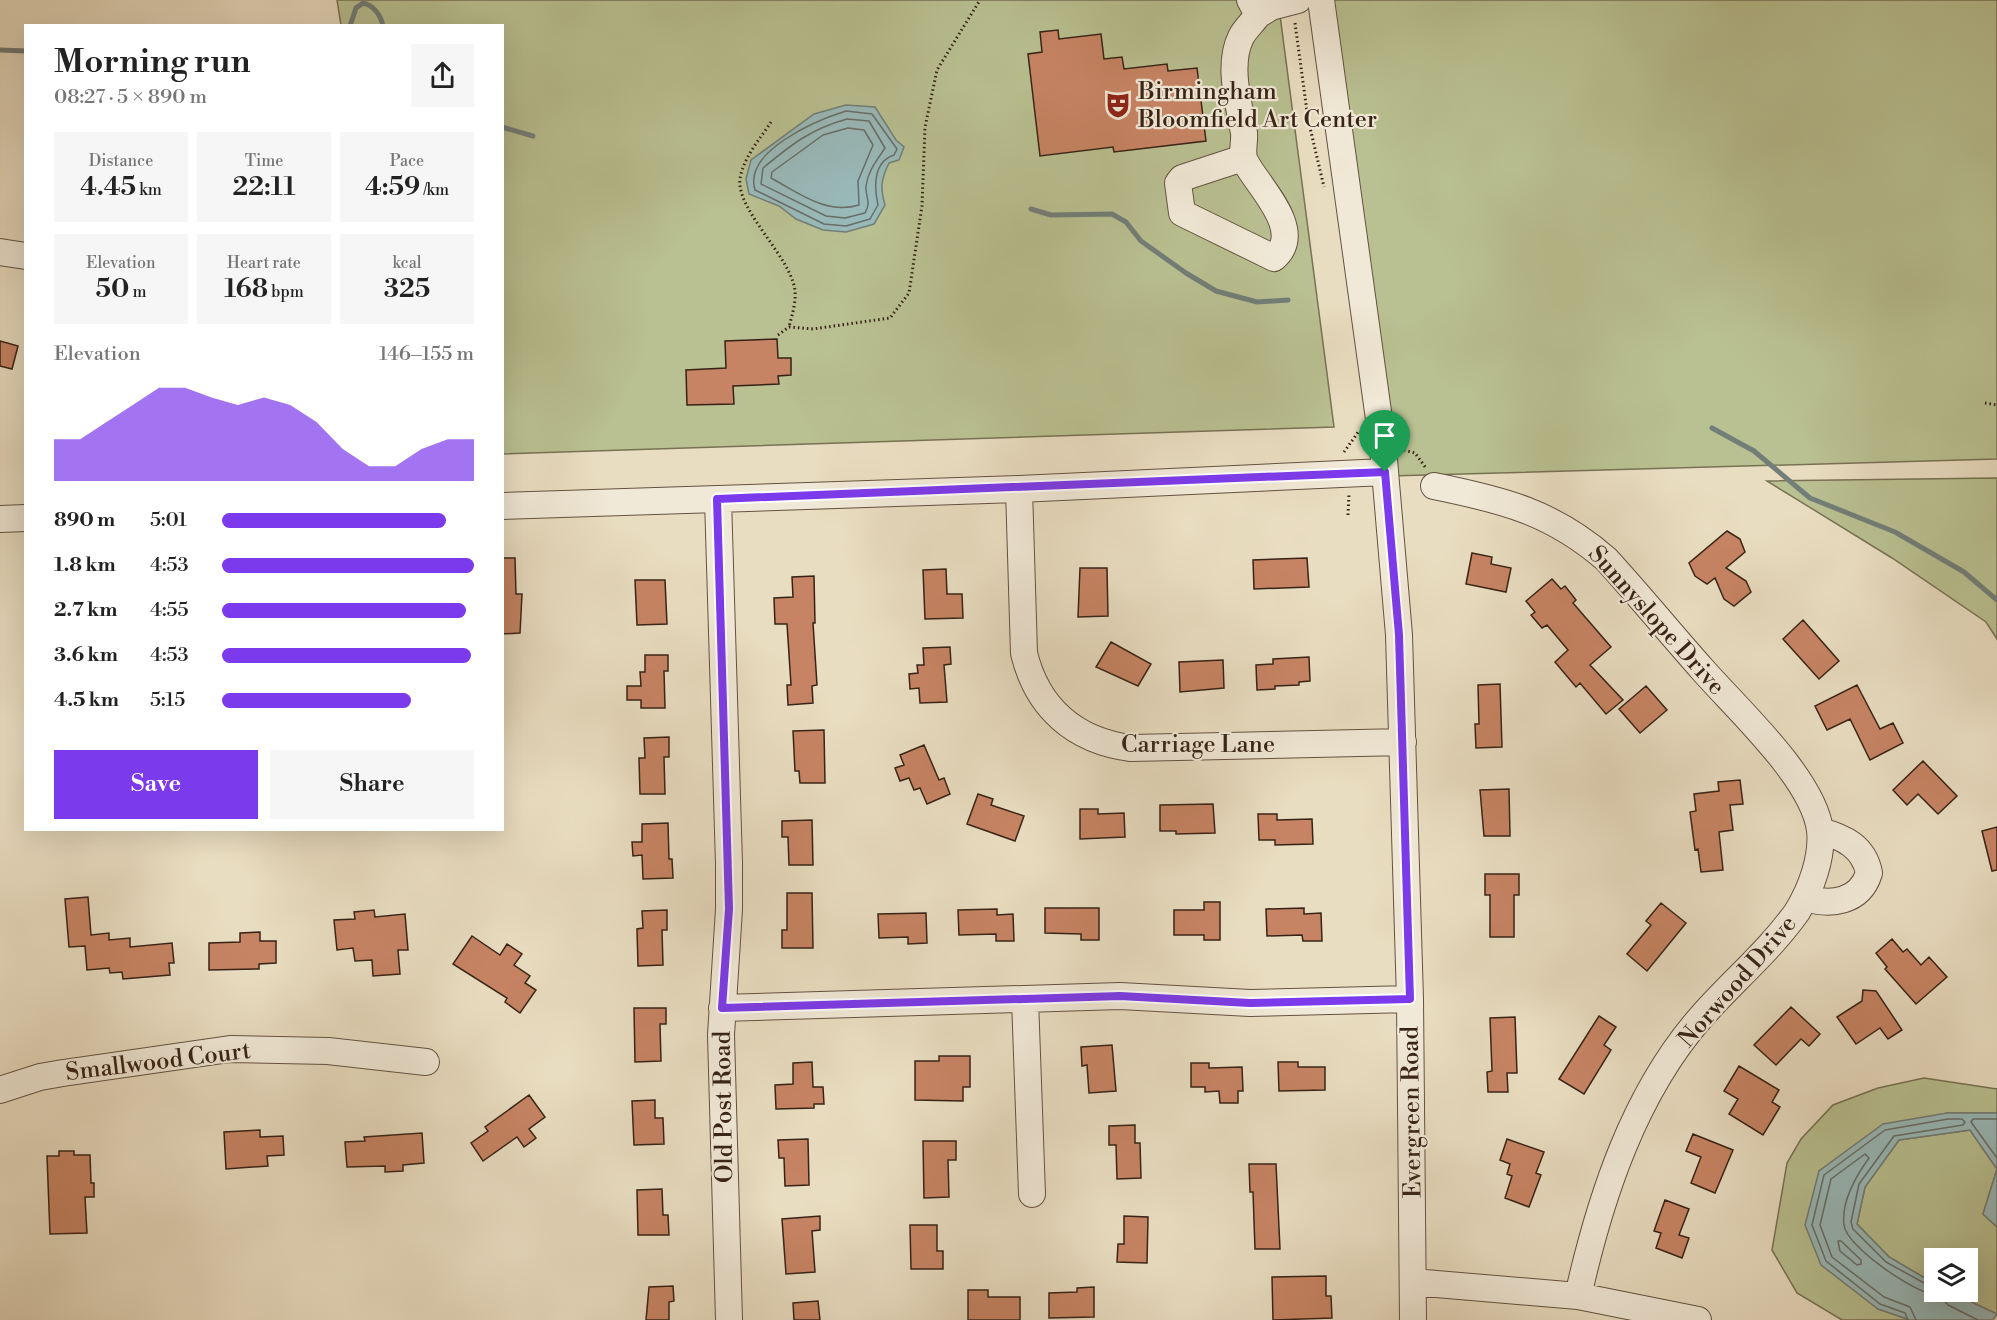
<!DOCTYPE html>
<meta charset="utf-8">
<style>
body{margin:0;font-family:"Libre Bodoni",serif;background:#f6f6f6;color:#222;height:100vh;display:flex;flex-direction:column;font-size:22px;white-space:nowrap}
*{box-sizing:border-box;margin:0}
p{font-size:20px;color:#767676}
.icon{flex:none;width:33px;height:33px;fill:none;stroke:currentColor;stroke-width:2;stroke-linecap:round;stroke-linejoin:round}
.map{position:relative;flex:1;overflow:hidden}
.side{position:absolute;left:24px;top:24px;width:480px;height:807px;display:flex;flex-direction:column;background:#fff;border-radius:0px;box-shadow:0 6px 24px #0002}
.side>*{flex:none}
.tools{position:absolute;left:1924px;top:1248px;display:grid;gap:12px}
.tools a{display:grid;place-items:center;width:54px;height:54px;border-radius:0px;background:#fff;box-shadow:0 6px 24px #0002;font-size:30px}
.pin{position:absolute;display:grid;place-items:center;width:51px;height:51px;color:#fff;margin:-62px -26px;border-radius:50% 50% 50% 0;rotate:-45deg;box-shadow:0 0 6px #0007}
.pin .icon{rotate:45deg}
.round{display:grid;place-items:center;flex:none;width:63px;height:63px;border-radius:0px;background:#f6f6f6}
.summary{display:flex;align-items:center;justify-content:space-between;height:102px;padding:0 30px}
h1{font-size:33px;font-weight:600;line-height:45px}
.figures{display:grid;grid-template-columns:repeat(3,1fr);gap:9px;height:102px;padding:6px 30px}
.figures div{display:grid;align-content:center;border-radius:0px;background:#f6f6f6;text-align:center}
.figures b{font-size:26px;font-weight:600}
.figures small{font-size:16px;font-weight:400}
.figures p{font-size:16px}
.chart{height:168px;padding:12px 30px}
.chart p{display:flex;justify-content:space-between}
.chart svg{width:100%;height:108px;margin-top:6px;fill:#7c3aed;opacity:.7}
.cta{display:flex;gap:12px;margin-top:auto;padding:12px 30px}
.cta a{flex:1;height:69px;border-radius:0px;background:#7c3aed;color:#fff;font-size:24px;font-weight:600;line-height:69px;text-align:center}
.cta a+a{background:#f6f6f6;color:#222}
ul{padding:0 30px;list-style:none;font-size:20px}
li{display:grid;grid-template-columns:96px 72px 1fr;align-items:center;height:45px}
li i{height:15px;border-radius:8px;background:#7c3aed}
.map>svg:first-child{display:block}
.green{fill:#b9c091;stroke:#787254;stroke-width:1.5}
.water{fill:#99baba;stroke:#727e78;stroke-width:1.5}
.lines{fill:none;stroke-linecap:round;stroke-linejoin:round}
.shore{stroke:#686e68;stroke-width:1.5}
.stream{stroke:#727e78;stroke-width:5}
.building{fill:#c78464;stroke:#372316;stroke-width:1.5}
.minor-casing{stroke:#645241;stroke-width:28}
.path{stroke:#372316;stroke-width:3;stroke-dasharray:1.5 3;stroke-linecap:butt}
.minor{stroke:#f1e9d7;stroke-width:26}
.route-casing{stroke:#fff;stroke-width:12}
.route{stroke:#7c3aed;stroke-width:8}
.labels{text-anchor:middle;stroke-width:4.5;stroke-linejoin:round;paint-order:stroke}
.poi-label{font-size:24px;fill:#372316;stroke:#f1e9d7;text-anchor:start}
.street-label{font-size:24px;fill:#372316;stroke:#f1e9d7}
</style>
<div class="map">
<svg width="1997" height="1320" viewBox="0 0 1997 1320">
<rect width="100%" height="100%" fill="#e9ddc1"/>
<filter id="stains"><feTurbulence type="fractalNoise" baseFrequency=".00333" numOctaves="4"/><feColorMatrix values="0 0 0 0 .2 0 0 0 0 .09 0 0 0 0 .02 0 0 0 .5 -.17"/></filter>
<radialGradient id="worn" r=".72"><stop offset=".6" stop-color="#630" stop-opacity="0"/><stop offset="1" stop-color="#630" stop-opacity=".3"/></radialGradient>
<path class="green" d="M337,0H1278L1334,427L503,454L502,26L341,25Z
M1328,0H1997V459L1390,476Z
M1997,478V639L1986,622L1892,558L1767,481Z
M1924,1078L1997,1089V1113H1947L1819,1171L1878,1309L1910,1320H1842L1797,1293L1772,1250L1787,1163L1801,1139L1833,1105L1878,1088Z
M1970,1130L1997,1169L1983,1214L1997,1227V1314L1950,1292H1968V1258H1935V1284L1889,1257L1857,1224L1865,1187L1899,1140Z"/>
<path class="water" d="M846,105L875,107L896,140L904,147L899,160L889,163C881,179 880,188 885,205L874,224L846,232L823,230L796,219L779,206L749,194L746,179L751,160L814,114Z
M1947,1113H1997V1227L1983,1214L1997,1169L1970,1130L1899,1140L1865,1187L1857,1224L1889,1257L1935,1284V1292H1950L1997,1314L1993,1320H1910L1878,1309L1821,1265L1805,1225L1819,1171L1883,1124Z"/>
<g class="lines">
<path class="shore" d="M846,111L872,114L897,149L894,155C873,162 874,187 878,205L870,219L846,226L824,224L755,190C743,151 817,120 846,111Z
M847,119L869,121L885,148C878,159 868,170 866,186C865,198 872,201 865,213L845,218L826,216L761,184L763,168C792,144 811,129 847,119Z
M848,128L864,130L873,145L858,181L859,205C826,215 799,193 771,178L772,172L823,135Z
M1997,1119H1973L1971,1122L1997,1158
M1838,1241H1841L1861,1260V1264L1857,1265L1840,1251Z
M1908,1320L1905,1313L1880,1304L1826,1261L1812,1225L1824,1175L1885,1130L1948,1119H1962L1965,1122L1963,1125L1894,1136L1859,1184L1851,1222L1853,1229L1886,1262L1935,1289
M1916,1320L1910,1307L1884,1297L1832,1257L1820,1225L1831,1179L1865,1154L1869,1158C1856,1176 1841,1201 1844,1225C1846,1247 1920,1297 1940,1296L1948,1305L1978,1320"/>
<path class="stream" d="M350,26L356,8L363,3C374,5 381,16 383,26
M0,50L26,51
M502,127L533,136
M1031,209L1051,215L1112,214L1126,222L1141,241L1186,273L1216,291L1257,302L1288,300
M1712,428L1754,451L1810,498L1895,532L1964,572L1997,600"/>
</g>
<path class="building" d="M1058,30L1059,39L1101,34L1104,59L1122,57L1124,69L1167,64L1168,71L1197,68L1206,141L1114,152L1113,147L1040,156L1028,54L1042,52L1040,32Z
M777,339L778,358H791V375L778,376L779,384L733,386L734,404L687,405L686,370L726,368L725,341Z
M0,341L18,346L12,369L0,366Z
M1727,531L1740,539L1745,552L1726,568L1746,581L1751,592L1734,606L1724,599L1715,578L1707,584L1695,576L1689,563Z
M1472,553L1492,557L1491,564L1511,568L1506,592L1466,584Z
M502,558H515L516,594H522L520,633L502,634Z
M1307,558L1309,587L1254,589L1253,560Z
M1080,568H1107L1108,616L1078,617Z
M946,569L947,594H962L963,618L925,619L923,570Z
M814,576L815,623H813L817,685L812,686L813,703L788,705L787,685H791L787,624H775L774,598L793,597L792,577Z
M1552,579L1561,589L1565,586L1576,600L1573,603L1611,647L1590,665L1623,700L1606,714L1580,683L1576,687L1555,662L1568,650L1547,625L1542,628L1531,615L1535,612L1526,601Z
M635,580H665L667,624L637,625Z
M1803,620L1839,661L1819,679L1783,639Z
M1111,642L1151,664L1138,686L1096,667Z
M950,647L951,664L944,665L947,702L920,703L919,688L910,689L909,674L918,673L917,665H924L923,648Z
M645,655H668V671H664L665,708H641V700H627V686H641L640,672H645Z
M1309,657L1310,681L1299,682V685L1275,686V689L1257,690L1256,665L1273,664V659Z
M1223,660L1224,688L1180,692L1179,662Z
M1500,684L1502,747L1476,748L1475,724H1479L1478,685Z
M1857,685L1880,729L1893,723L1903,743L1870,760L1850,719L1827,730L1815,706Z
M1646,686L1667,710L1640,733L1619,709Z
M824,730L825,783H800L799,771H795L793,731Z
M669,737V757H664L665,794H640L639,758H645L644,738Z
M924,745L939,780L944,778L950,794L927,804L920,788L914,790L909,778L900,781L895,768L904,765L900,755Z
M1923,761L1957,796L1938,814L1918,794L1907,805L1893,790Z
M1740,780L1743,804L1730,805L1733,830L1719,832L1723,870L1701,872L1698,849L1695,850L1690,812L1696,811L1694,794L1719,791L1718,782Z
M1509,789L1510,836H1484L1480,790Z
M978,794L993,799L991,805L1024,816L1015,841L967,824Z
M1213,804L1215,833L1176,834V831H1160V805Z
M1080,809H1098V814L1124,813L1125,837L1080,839Z
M1258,814H1277V820L1312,819L1313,844L1275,845V840H1259Z
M812,820L813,865H789L788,837H782V821Z
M668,823L669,859H672L673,878L643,879L642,855L633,856L632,842H642V824Z
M1997,827V870L1992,871L1982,831Z
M1485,874H1519V895H1514V937H1490V895H1485Z
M787,893H812L813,948H782V930H787Z
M88,897L91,935L109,933V940L130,938V947L172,943L174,963H169L170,975L123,979L122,972L110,973L109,968L87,970L85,946L69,947L65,899Z
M1204,902H1220V940H1204V935H1174V910H1204Z
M1661,903L1686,923L1647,971L1627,954L1651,925L1646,921Z
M1045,908H1099V940H1081V934L1045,933Z
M1304,908V914L1321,913L1322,941H1303L1302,935L1267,936L1266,909Z
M997,909V915L1013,914L1014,941H996V934L959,935L958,910Z
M374,910L375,917L405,914L408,950H398L400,974L373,976L372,960L355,961L353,948L337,950L334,920L355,919L354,912Z
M667,910V930H662L663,965L638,966L637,929L643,928L642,911Z
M926,913L927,943L908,944V937L879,938L878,914Z
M260,932V941H276V963L259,964V969L209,970V943L240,942V933Z
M472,936L500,955L507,944L522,954L514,965L530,976L525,983L536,990L520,1013L505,1002L507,998L453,964Z
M1892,939L1903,952L1907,949L1921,965L1929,957L1947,977L1916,1004L1885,969L1887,967L1876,953Z
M1863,990L1876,991L1902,1030L1888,1039L1880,1028L1856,1044L1837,1017L1862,1001Z
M1791,1007L1820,1034L1809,1046L1801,1039L1776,1065L1754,1045Z
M634,1008H666V1024H660L661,1061L635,1062Z
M1599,1016L1616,1027L1604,1045L1611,1050L1584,1094L1559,1079Z
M1515,1017L1517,1073H1507L1508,1092H1488L1487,1072L1492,1071L1490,1018Z
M1112,1045L1116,1091L1089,1093L1087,1065L1082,1066L1081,1047Z
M939,1056H970V1087H963V1101L915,1100V1061H939Z
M812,1062L813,1087H823L824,1104H814V1108L776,1109L775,1085L793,1084V1063Z
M1278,1062H1298V1067H1325V1090L1279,1091Z
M1191,1063H1209V1068L1242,1067L1243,1091H1238V1103H1220L1219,1091L1205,1092V1087H1191Z
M1739,1066L1779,1090L1772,1102L1780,1107L1763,1135L1729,1114L1738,1099L1724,1091Z
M529,1095L545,1117L529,1129L536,1138L524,1147L517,1137L483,1161L471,1143L488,1131L485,1127Z
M655,1100V1118H663L664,1144L634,1145L632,1101Z
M1135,1125V1143H1140L1141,1178L1117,1179L1116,1145H1109V1126Z
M260,1130V1137L283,1136L284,1155L267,1156L268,1166L226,1169L224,1132Z
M422,1133L424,1163L403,1165V1171L385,1172V1166L347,1167L345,1142L365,1141L364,1137Z
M1693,1134L1733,1150L1715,1193L1691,1183L1701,1157L1686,1151Z
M808,1139L809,1185L785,1186L784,1158H779L778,1140Z
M1507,1139L1544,1152L1536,1173L1541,1175L1529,1207L1505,1198L1512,1176L1507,1174L1510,1164L1500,1160Z
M923,1141H956V1160H948L949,1197L924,1198Z
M59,1151H74V1155H90L91,1183H94V1197H85L87,1233L50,1234L47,1156H59Z
M1249,1164H1276L1280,1249H1255L1253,1192H1250Z
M662,1189L663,1215H668L669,1235H638L637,1190Z
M1665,1200L1689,1209L1679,1235L1689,1238L1682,1258L1656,1248L1661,1233L1654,1231Z
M820,1216V1230L812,1231L815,1272L786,1274L782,1219Z
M1124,1216L1148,1217L1147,1263L1117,1262L1118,1244H1124Z
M910,1225H937V1251H943V1269H911Z
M1326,1276V1296H1331L1332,1318L1273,1320L1272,1277Z
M673,1286L674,1301L669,1302V1320H646L649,1287Z
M1094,1287V1317L1049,1318V1293L1077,1292V1288Z
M968,1290H988V1297H1020V1320H968Z
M818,1301L820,1320H794L793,1303Z"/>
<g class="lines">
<g class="minor-casing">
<path id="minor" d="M1250,0L1258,15L1271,7L1298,0
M1321,0L1383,448L1399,635L1410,999L1413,1320
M1243,158L1182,178L1178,183L1182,213L1274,258C1306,230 1257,186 1245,161C1241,153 1245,142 1244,133C1239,104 1227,65 1241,37C1245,29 1253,22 1258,15
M0,252L26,256
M1434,486C1503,500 1552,512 1606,559C1639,595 1670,633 1702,669C1737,709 1813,778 1820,830C1823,857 1811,889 1797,912C1770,950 1733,981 1702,1016C1634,1093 1600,1198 1578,1296
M1019,489L1024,653C1037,708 1075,741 1131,748L1403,742
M718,499L729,864V909L721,1035L729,1320
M502,506L1019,489L1385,472
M0,519L26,518
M1806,898C1831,906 1860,902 1869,873C1864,847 1844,837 1820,831
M1025,999L1032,1194
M722,1008L1120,996L1250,1003L1410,999
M0,1090L40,1077L63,1073L230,1049L328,1051L426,1062
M1413,1282L1578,1296L1698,1320"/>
</g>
<path class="path" d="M1295,23L1308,119L1324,187
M771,122C760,139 743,158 740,179C736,210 792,258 795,291C796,303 792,315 789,327
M778,335L789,327L813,329L890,318L909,293L922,206L925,127L937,70L980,0
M1985,403L1997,405
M1404,450L1415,453L1426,468
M1344,452L1359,431
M1348,515L1349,494"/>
<use href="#minor" class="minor"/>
</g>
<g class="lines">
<g class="route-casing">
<path id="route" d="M1385,472L1399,635L1410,999L1250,1003L1120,996L722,1008L729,909L717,499Z"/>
</g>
<use href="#route" class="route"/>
</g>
<defs>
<g id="theatre-bare" transform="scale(2.07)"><path d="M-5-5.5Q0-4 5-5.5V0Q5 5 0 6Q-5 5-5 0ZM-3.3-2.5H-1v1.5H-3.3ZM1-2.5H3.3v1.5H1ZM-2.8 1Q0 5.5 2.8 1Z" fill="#8f2418" stroke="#f1e9d7" stroke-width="2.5" paint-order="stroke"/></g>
</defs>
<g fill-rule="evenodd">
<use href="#theatre-bare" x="1118" y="105"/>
</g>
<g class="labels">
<g class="poi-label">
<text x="1138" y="99">Birmingham<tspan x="1138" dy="28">Bloomfield Art Center</tspan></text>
</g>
<g class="street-label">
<text transform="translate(1657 620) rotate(48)" y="8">Sunnyslope Drive</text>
<text x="1198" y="752">Carriage Lane</text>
<text transform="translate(1737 981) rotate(-49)" y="8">Norwood Drive</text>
<text transform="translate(158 1061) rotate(-7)" y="8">Smallwood Court</text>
<text transform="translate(723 1107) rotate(-91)" y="8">Old Post Road</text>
<text transform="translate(1411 1112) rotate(-91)" y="8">Evergreen Road</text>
</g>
</g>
<rect width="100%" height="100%" filter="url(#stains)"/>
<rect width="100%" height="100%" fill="url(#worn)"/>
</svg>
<div class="tools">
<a><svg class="icon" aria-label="layers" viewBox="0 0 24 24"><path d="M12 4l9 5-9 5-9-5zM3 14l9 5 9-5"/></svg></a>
</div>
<div class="pin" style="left:1385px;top:472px;background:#1e9e55"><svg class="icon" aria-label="arrive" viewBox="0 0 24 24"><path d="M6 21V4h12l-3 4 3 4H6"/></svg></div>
<section class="side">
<div class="summary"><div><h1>Morning run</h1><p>08:27 · 5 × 890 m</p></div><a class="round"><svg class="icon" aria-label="share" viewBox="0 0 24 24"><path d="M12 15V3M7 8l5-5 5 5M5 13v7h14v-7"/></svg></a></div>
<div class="figures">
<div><p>Distance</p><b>4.45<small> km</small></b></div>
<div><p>Time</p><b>22:11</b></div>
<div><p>Pace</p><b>4:59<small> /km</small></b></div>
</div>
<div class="figures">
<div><p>Elevation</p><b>50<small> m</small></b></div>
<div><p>Heart rate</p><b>168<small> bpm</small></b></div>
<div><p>kcal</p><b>325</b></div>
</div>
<div class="chart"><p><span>Elevation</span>146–155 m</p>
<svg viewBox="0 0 160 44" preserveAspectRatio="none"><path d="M0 44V27L10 27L20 20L30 13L40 6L50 6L60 10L70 13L80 10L90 13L100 20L110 31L120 38L130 38L140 31L150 27L160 27V44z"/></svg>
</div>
<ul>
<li><b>890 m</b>5:01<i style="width:89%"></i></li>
<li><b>1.8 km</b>4:53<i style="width:100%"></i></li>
<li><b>2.7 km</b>4:55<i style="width:97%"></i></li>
<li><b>3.6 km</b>4:53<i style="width:99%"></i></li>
<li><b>4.5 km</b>5:15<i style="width:75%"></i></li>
</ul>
<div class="cta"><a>Save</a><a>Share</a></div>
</section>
</div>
